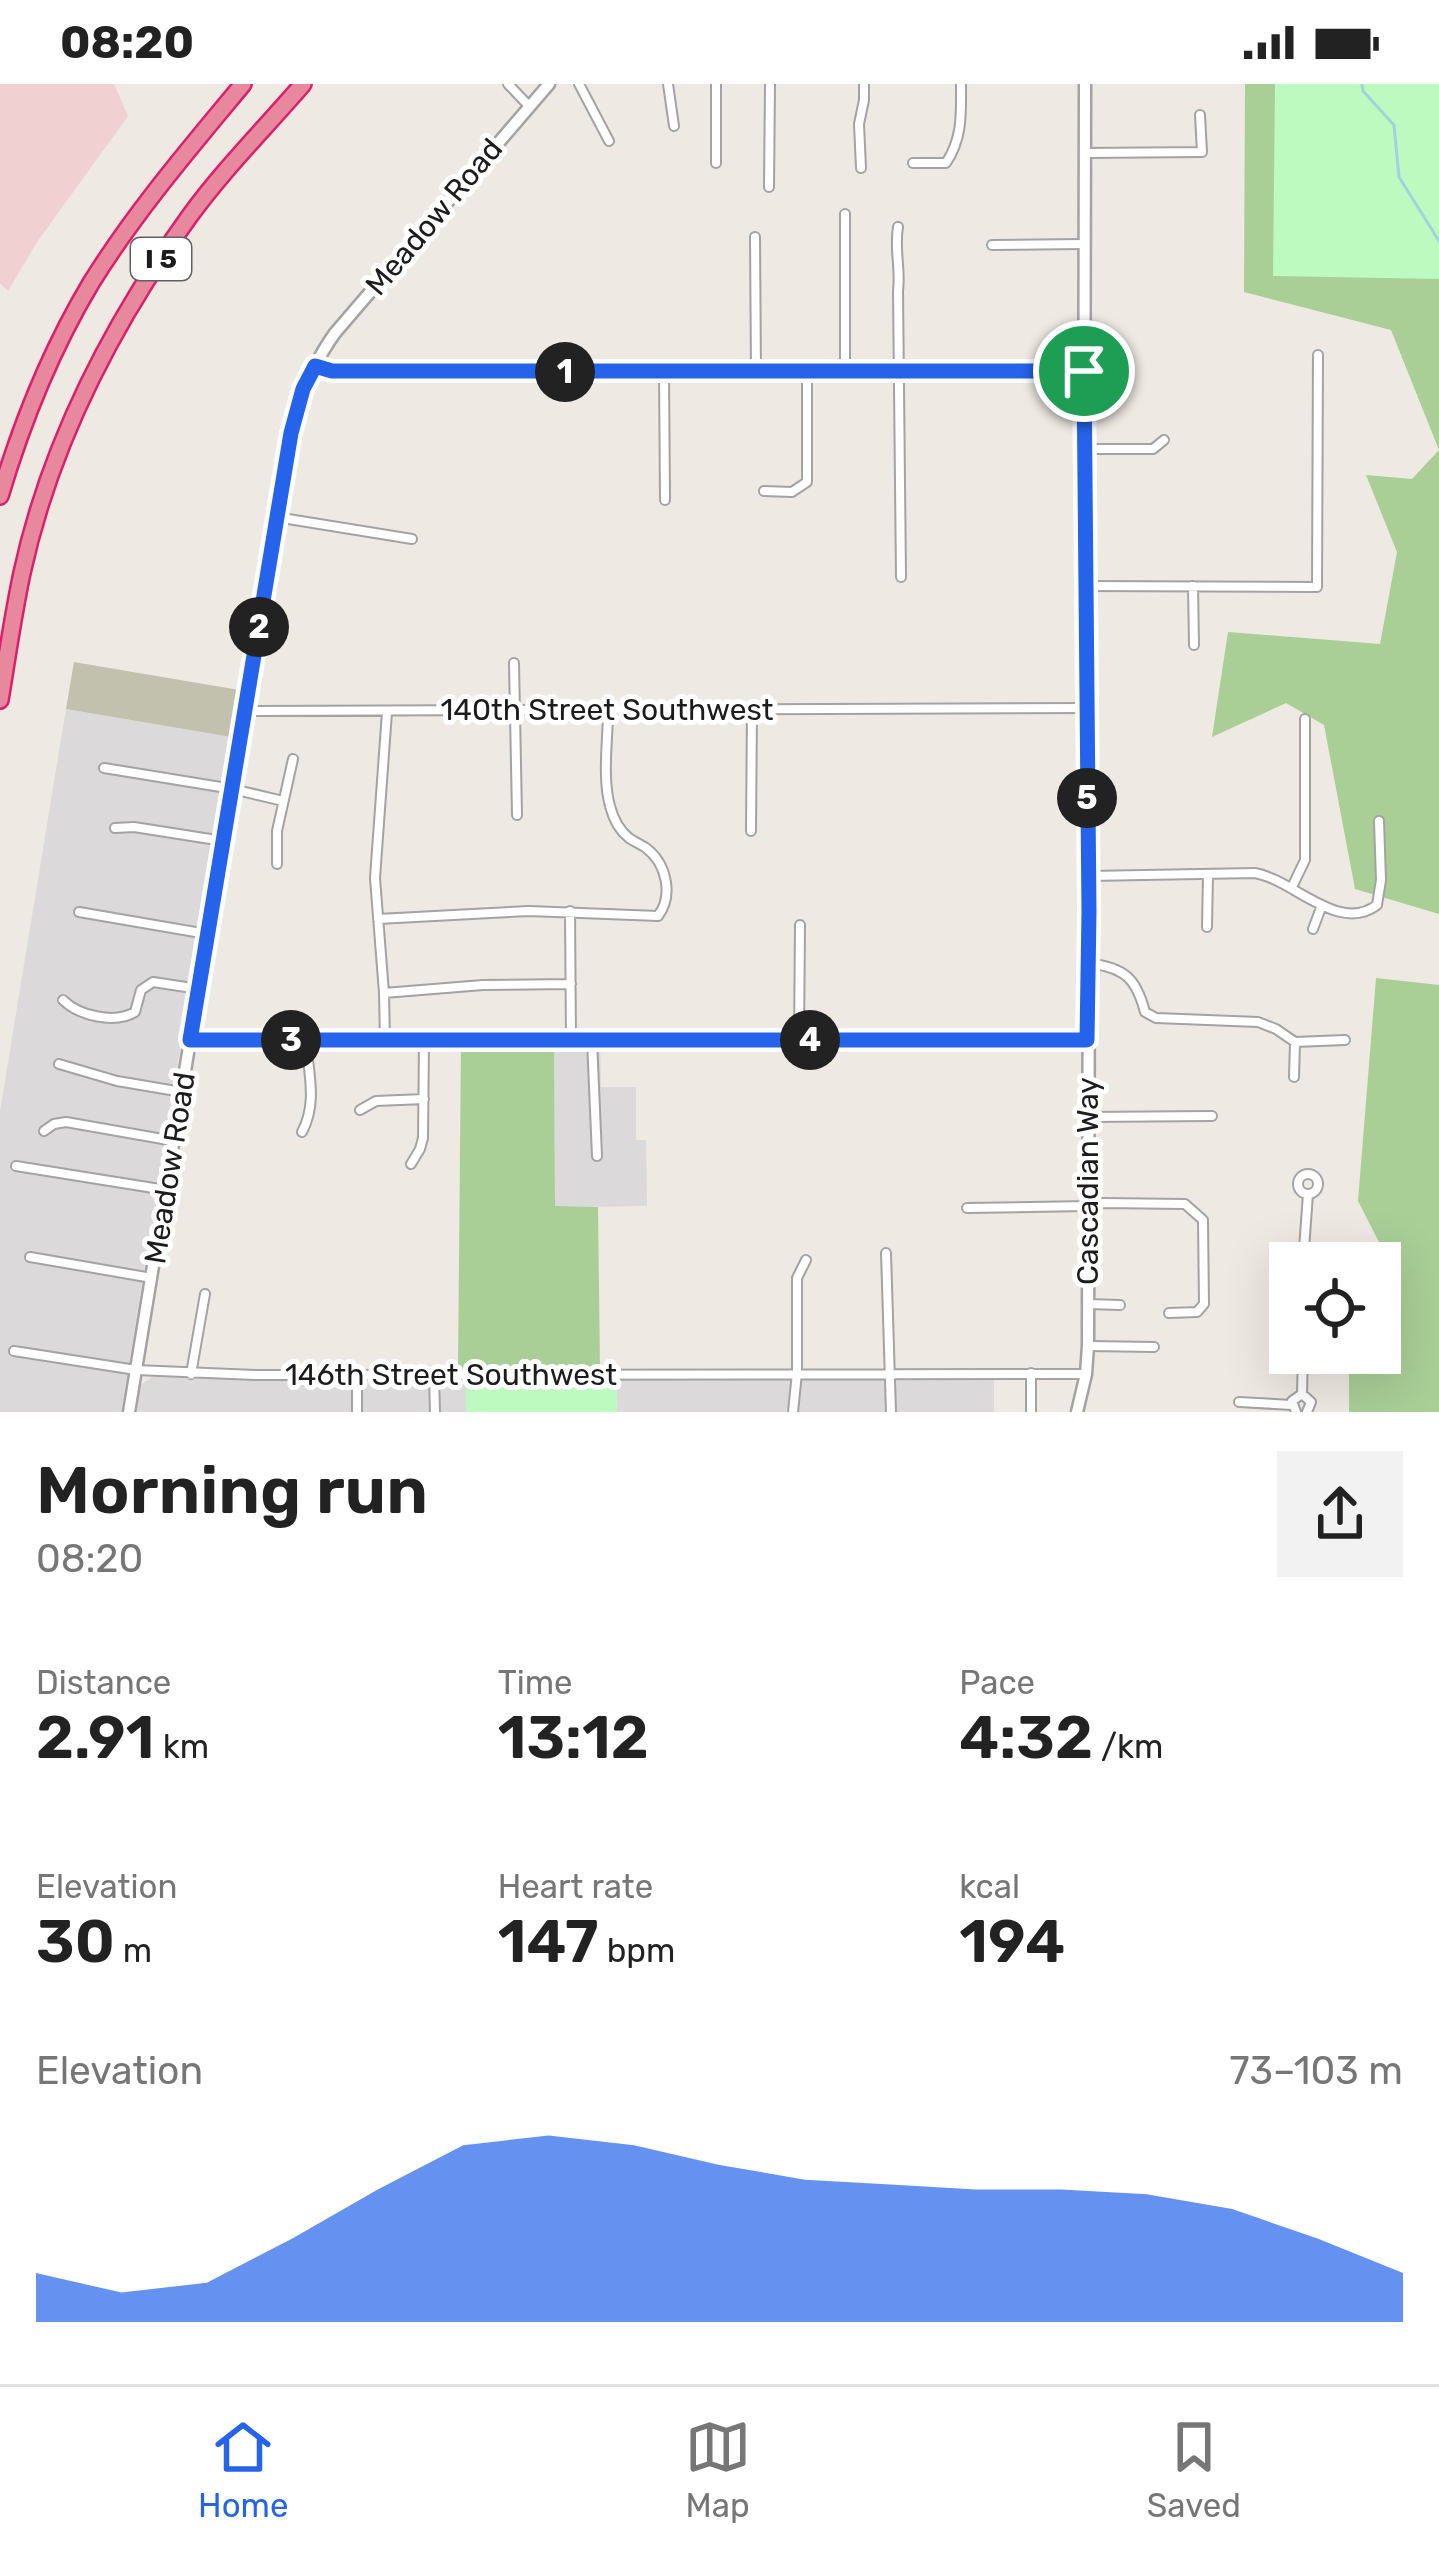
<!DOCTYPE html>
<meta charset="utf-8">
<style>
body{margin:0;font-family:Rubik,sans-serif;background:#f2f2f2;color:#222;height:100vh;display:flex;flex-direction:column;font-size:45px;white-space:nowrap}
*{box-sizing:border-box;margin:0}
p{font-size:39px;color:#767676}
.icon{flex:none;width:66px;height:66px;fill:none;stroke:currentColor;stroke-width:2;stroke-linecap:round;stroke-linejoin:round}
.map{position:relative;height:1328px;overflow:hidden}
.details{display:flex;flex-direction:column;background:#fff;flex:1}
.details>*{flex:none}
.fabs{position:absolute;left:1269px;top:1158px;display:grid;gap:24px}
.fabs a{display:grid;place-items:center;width:132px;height:132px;border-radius:0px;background:#fff;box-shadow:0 12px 48px #0002;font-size:60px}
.pin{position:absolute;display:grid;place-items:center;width:102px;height:102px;color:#fff;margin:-51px;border:6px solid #fff;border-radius:50%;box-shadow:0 3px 12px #0007}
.km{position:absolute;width:60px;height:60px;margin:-30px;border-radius:50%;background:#222;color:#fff;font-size:33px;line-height:60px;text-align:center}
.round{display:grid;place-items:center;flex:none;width:126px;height:126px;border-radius:0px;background:#f2f2f2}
.headline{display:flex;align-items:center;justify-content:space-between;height:204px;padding:0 36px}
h1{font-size:66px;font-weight:600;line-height:90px}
.metrics{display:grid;grid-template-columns:repeat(3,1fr);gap:18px;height:204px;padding:12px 36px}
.metrics div{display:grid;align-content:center}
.metrics b{font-size:60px;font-weight:600}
.metrics small{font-size:33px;font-weight:400}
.metrics p{font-size:33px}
.chart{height:336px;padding:24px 36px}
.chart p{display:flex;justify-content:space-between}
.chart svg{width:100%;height:216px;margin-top:12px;fill:#2563eb;opacity:.7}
.status{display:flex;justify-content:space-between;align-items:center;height:84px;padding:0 60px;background:#fff;direction:ltr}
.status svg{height:33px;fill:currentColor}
.menu{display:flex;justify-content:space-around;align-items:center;height:168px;border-top:3px solid #e0e0e0;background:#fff;font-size:33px;color:#767676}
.menu a{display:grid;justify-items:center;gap:6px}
.menu .active{color:#2563eb}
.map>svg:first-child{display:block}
.residential{fill:#dbd9d9}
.commercial{fill:#f0d0d1}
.construction{fill:#c2c1ad}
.forest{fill:#a9ce96}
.park{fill:#bdfabf}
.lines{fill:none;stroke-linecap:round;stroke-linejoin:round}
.stream{stroke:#a1d2dd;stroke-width:3}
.minor-casing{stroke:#a3a3a3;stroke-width:12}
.tertiary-casing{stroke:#a3a3a3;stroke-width:15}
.motorway-casing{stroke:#d92169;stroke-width:20}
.minor{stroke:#fff;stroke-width:8}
.tertiary{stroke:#fff;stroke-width:10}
.motorway{stroke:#e7889e;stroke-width:15}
.route-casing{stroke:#fff;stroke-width:24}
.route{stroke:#2563eb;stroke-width:15}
.labels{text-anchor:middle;stroke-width:10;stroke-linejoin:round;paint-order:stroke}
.shield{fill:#fff;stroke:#606060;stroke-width:3}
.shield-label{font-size:27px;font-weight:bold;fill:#1c1c1c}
.street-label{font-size:30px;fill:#1c1c1c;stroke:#fff}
</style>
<div class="status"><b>08:20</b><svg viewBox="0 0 49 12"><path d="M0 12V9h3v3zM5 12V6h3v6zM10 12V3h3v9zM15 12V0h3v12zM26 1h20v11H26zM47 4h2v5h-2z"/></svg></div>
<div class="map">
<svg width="1439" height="1328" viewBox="0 0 1439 1328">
<rect width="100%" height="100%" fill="#eee9e2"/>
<path class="residential" d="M66,625L231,653L121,1328H0V1027Z
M554,960H600L601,1003H636V1056H646L647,1122L555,1123Z
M152,1293L466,1295V1328H137L139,1302Z
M616,1295H994V1328H617Z"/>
<path class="commercial" d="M0,0H114L128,32L37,158L8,207L0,199Z"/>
<path class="construction" d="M74,578L239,606L231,653L66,625Z"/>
<path class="forest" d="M1245,0H1439V830L1355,805L1324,641L1286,619L1212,653L1228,548L1380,560L1397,468L1366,391L1412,395L1439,366L1391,246L1244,208Z
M1376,894L1439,901V1328H1349V1269H1380V1179H1368L1380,1160L1358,1117Z
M554,960L555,1122L598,1123L600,1284H458L461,961Z"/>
<path class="park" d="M1275,0H1439V195L1273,192Z
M466,1295H616L617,1328H466Z"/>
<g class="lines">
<path class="stream" d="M1362,0L1363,7L1394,41L1399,93L1439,157"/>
<g class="minor-casing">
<path id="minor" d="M508,0L529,22
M579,0L609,57
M668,0L674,42
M1086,69L1202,68L1200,31
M716,79V0
M913,79H946C963,54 961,28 961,0
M861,84L859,40L864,16V0
M769,103L770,0
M845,130V288
M898,143C894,165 901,185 898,207L901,493
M755,153L756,288
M992,161L1085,160
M315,282L332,287H1084
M664,288L665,416
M1085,365H1153L1164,356
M764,407L792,408L807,398V288
M276,433L412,455
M1084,502L1317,503L1318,271
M1193,502L1194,561
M514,579L517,731
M246,627L1086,624
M104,684L233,705L283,717
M115,744L134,743L223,757
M751,747L752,625
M277,780V747L293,675
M1089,792L1255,789C1294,796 1339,850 1377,821L1381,796L1379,737
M1292,803L1305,776V635
M570,827L571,956
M79,828L207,850
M378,835L529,827L658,832C674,811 666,779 646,764C642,761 633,757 629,754C619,746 613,734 610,722C602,693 608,656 608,626
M1207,843L1208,790
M1313,845L1322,821
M1089,879C1125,884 1136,894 1145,928L1156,934L1258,938L1276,945L1295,958L1345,956
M384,909L483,901L571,900
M63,916C79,932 115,940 135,928L141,906L153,898L199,905
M191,956H1087
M385,956L384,909L375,794L387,628
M592,956L597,1072
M799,956L800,841
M59,980L117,997L182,1008
M1294,993L1295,958
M360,1026L376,1017L424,1015
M1088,1033L1212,1032
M44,1047L54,1040L66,1038L174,1057
M302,1048C318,1018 308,988 306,956
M411,1080L420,1065L423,1054L424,957
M16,1082L166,1106
M1298 1100a10 10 0 1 1 20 0a10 10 0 1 1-20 0Z
M967,1124L1088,1122L1104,1119L1185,1120L1203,1136L1204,1220L1197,1228L1169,1229
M886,1169L891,1328
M30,1173L152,1194
M1303,1179L1308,1110
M1088,1220L1120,1221
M1088,1262L1154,1263
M14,1267L136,1286L255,1291L1086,1290
M1031,1289V1328
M191,1290L205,1210
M434,1292L435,1328
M1302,1310L1303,1269
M1239,1318L1292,1321
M357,1328V1292
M793,1328L797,1289V1194L806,1176
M1296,1328L1292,1317L1302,1310L1311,1318L1307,1328"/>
</g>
<g class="tertiary-casing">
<path id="tertiary" d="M129,1328L276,433C288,368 295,304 335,249L549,0
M1077,1328L1086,1290L1088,1262L1089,792L1084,502L1085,0"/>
</g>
<g class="motorway-casing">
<path id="motorway" d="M0,412C22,338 51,266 91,199C135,128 190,64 243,0
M0,616C7,574 13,531 22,489C50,360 113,239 189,133C223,86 265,44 303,0"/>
</g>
<use href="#minor" class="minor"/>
<use href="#tertiary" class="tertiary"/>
<use href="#motorway" class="motorway"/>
</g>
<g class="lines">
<g class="route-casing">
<path id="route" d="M315,282L332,287H1084L1089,828L1087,956H190L291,349L303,305Z"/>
</g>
<use href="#route" class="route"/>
</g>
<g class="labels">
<rect class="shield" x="131" y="154" width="60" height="42" rx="9"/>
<g class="shield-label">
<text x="161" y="184">I 5</text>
</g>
<g class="street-label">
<text transform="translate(434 133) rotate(-50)" y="10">Meadow Road</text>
<text x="607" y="636">140th Street Southwest</text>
<text transform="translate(170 1084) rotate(-81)" y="10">Meadow Road</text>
<text transform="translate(1088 1097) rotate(-90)" y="10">Cascadian Way</text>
<text x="451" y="1301">146th Street Southwest</text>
</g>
</g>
</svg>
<div class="fabs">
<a><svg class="icon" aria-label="locate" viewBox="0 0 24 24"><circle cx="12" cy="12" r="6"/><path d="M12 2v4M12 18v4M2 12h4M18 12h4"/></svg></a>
</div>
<div class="pin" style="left:1084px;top:287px;background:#1e9e55"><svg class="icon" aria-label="arrive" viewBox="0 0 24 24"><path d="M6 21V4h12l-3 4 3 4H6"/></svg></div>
<b class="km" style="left:565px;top:288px">1</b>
<b class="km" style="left:259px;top:543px">2</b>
<b class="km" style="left:291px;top:956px">3</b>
<b class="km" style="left:810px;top:956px">4</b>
<b class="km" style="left:1087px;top:714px">5</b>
</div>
<section class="details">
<div class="headline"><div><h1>Morning run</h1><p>08:20</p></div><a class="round"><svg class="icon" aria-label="share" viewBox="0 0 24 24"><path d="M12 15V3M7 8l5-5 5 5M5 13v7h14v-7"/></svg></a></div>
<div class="metrics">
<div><p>Distance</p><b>2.91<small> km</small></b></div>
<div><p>Time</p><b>13:12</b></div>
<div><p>Pace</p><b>4:32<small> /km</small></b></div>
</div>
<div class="metrics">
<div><p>Elevation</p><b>30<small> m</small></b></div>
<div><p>Heart rate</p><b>147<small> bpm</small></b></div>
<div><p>kcal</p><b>194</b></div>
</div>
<div class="chart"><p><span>Elevation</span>73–103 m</p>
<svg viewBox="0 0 160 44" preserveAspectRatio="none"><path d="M0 44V34L10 38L20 36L30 27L40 17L50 8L60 6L70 8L80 12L90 15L100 16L110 17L120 17L130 18L140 21L150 27L160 34V44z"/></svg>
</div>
</section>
<nav class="menu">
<a class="active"><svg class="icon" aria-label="home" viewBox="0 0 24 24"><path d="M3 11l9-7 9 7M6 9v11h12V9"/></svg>Home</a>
<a><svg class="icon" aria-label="map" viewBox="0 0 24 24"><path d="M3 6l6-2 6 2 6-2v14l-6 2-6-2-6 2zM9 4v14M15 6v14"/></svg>Map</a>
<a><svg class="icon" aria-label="saved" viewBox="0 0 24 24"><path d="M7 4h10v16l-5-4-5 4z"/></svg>Saved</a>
</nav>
